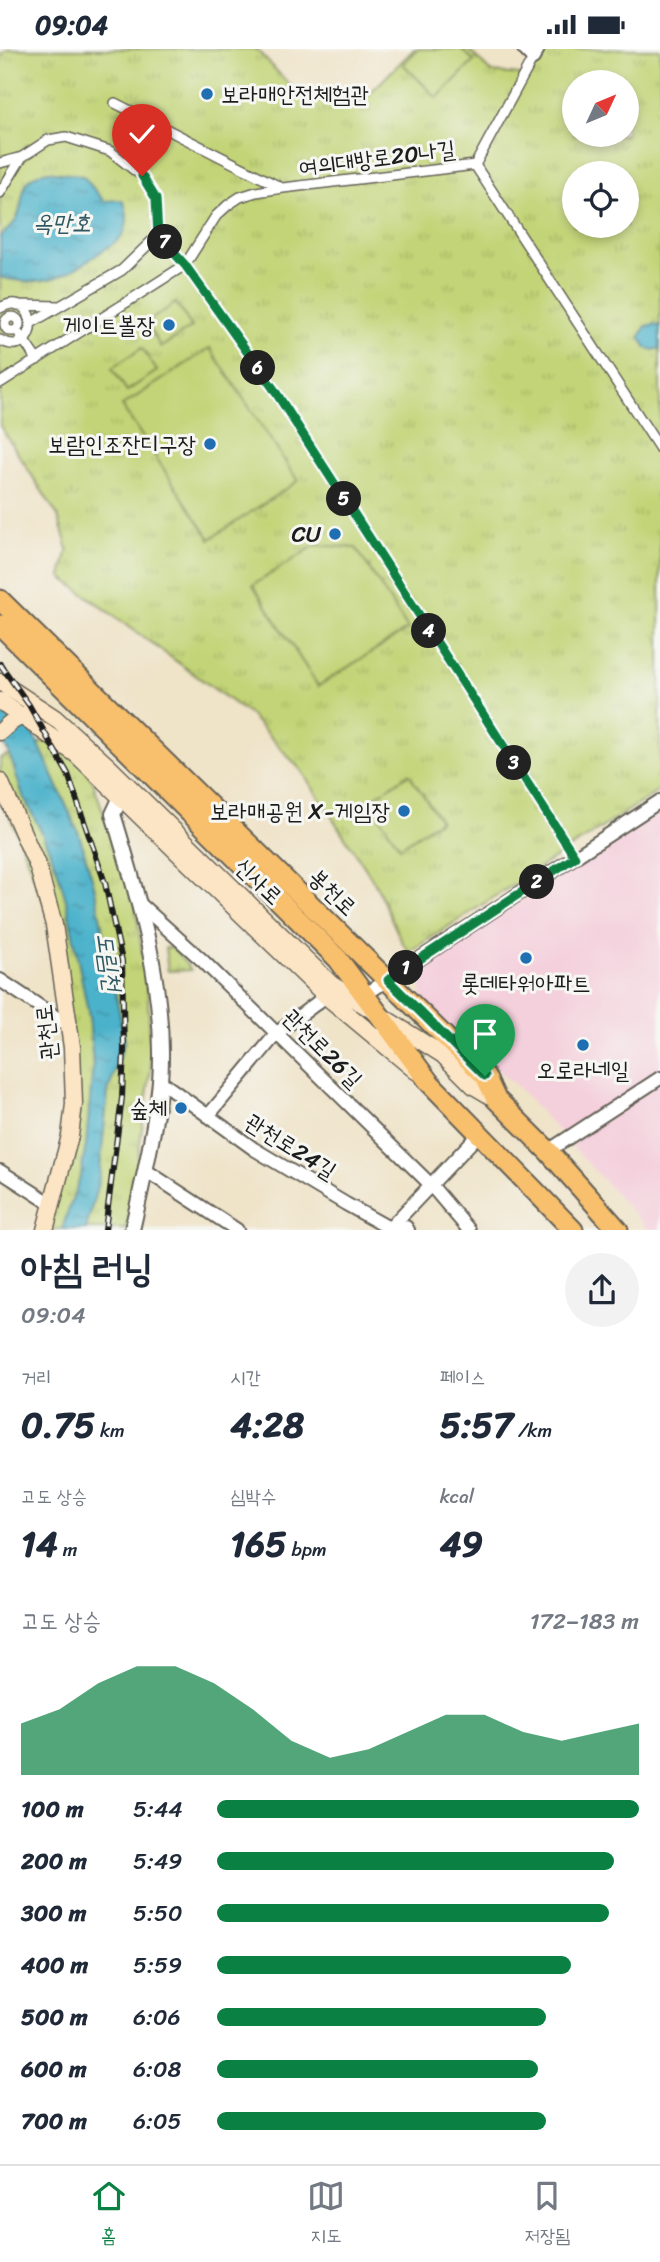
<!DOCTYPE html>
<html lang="ko">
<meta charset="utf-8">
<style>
body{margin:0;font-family:Sriracha,"Poor Story",sans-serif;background:#f2f2f3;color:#1f2937;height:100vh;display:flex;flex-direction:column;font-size:26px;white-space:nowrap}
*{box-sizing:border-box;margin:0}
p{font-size:23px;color:#747a83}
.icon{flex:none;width:38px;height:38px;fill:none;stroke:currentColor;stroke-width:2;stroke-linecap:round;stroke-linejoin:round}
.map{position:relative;height:1181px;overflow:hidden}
.sheet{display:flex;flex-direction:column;background:#fff;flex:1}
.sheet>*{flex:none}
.needle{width:46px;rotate:46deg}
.fabs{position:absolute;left:562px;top:21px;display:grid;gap:14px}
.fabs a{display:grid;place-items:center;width:77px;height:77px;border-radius:50%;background:#fff;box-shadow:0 4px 10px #0003;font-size:35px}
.pin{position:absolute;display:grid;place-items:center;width:60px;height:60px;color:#fff;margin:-72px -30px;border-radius:50% 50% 50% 0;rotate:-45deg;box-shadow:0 0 7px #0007}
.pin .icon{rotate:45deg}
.km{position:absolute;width:35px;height:35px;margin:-18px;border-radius:50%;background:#222;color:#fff;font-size:19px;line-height:35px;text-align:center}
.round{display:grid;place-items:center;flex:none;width:74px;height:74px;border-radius:37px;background:#f2f2f3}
.headline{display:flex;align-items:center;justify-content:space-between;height:119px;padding:0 21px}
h1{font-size:38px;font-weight:800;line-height:52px}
.stats{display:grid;grid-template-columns:repeat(3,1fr);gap:10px;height:119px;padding:7px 21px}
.stats div{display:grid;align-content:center}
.stats b{font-size:35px;font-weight:800}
.stats small{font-size:19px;font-weight:400}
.stats p{font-size:19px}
.chart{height:196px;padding:14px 21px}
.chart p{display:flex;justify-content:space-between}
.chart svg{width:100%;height:126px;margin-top:7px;fill:#0b8043;opacity:.7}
ul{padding:0 21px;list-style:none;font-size:23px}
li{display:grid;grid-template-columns:112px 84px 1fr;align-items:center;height:52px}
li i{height:18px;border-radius:9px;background:#0b8043}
.status{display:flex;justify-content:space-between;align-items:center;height:49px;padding:0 35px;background:#fff;direction:ltr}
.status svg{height:19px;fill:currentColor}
.tab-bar{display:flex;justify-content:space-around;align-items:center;height:98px;border-top:2px solid #e0e1e3;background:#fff;font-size:19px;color:#747a83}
.tab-bar a{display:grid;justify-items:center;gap:4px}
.tab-bar .selected{color:#0b8043}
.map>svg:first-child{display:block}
.built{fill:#f4cfdc}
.park{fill:url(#park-tufts);stroke:#6f784a;stroke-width:2;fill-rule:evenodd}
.pitch{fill:#c2d477;stroke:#6f784a;stroke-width:2}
.water{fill:url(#water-ripples);stroke:#346774;stroke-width:2}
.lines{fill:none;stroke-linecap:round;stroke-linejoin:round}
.pedestrian-casing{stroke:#666258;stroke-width:12}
.minor-casing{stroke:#666258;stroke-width:16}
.tertiary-casing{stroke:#666258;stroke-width:18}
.secondary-casing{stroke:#666258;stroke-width:19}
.primary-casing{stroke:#666258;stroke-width:23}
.pedestrian{stroke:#fff;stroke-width:9}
.minor{stroke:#fff;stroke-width:12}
.tertiary{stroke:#fff;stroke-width:14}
.secondary{stroke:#fce5c4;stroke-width:16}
.primary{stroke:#f8bf6c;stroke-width:19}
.rail-casing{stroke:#1c1c1c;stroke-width:6}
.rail{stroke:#f6f6f2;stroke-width:3.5;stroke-dasharray:10;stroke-linecap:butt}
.route-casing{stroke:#fff;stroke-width:14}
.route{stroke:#0b8043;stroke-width:9}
.poi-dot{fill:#1f6fb2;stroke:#f6f6f2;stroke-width:2.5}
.labels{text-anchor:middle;stroke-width:6;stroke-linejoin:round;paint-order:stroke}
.poi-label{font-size:23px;fill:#1c1c1c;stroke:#f6f6f2;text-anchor:end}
.street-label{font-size:23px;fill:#1c1c1c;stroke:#f6f6f2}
.water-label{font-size:24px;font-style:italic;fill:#2f5862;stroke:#f6f6f2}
</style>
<div class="status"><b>09:04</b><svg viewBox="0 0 49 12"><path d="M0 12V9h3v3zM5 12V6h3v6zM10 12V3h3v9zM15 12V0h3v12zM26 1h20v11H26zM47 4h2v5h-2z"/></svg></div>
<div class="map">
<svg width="660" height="1181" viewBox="0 0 660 1181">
<defs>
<pattern id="park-tufts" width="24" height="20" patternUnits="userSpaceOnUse" patternTransform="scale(1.75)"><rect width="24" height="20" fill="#c2d477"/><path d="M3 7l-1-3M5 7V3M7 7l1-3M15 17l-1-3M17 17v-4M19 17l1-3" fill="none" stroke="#a6b566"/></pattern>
<pattern id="water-ripples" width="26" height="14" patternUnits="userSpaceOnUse" patternTransform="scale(1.75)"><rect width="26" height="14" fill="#4cb2cb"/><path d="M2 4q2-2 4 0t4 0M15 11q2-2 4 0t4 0" fill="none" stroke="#3e90a4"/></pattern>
</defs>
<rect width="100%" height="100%" fill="#f6f6f2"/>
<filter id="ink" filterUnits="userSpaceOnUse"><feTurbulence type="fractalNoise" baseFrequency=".0143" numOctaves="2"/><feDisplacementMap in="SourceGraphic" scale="14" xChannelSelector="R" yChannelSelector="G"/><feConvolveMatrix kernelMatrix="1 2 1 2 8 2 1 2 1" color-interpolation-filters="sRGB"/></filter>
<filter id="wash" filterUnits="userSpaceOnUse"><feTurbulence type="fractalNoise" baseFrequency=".00686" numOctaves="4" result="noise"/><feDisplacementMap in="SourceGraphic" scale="28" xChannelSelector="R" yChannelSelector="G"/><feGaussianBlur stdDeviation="1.57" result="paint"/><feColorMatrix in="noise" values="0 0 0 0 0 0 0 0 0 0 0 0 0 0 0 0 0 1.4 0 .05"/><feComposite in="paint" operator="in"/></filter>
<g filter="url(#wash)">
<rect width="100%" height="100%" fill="#efe3c8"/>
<path class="built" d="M660,759V1180H648L518,1038L457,988L423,955L420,932L433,911Z"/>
<path class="park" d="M8,0H256L304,51L360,54L414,0H468L491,23L528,27L545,0H660V741L409,903L401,891L375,834L301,721L250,666L61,528L68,500L58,467L0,377V8ZM574,33H626V86H574ZM574,124H626V177H574Z
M66,684L92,731L135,853L148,946L151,1020L127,1180H45L71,1095L64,904L0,742V709Z
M172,898L191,921L168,922L165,899Z"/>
<path class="pitch" d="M418,0H461L474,12L437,49L403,15Z
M176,254L192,278L161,298L146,274Z
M142,299L157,322L127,342L112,319Z
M210,299L298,432L210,490L122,357Z
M316,496L356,499L408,580L318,637L253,536Z
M409,725L440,771L400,798L369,752Z"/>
<path class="water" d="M47,122L83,127L104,152L122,151C130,163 128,180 120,190C77,218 55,243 0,228V188C5,183 12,177 16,171C27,151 15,129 47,122Z
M654,275L660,277V299L654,301L646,299L640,288L646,277Z
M0,625L41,700L79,785L94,836L125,991L108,1043L99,1130L86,1180H62L81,1125L86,1096L93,1016L89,968L67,855L57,820L42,784L23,747L9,704L0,689Z"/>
</g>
<g filter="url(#ink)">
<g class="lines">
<g class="pedestrian-casing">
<path id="pedestrian" d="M115,54L282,139
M0,114L22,108L48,91L66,88L110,102L142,127L156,150L158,186
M475,116L660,400
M475,116L533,9
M0,144L22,108
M158,186L185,216L273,339L575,808
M17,256L59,257
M0,259C40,237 41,313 0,291
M5 275a7 7 0 1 1 14 0a7 7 0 1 1-14 0Z
M31,274L122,221L158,186
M20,286L37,311
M0,334L185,216L216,167L228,156L240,148L256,143L283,139L475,116"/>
</g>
<g class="minor-casing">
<path id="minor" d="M524,0L533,9L538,0
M140,855L203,912L430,1135L469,1181
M0,931L69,977
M360,949L660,752
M160,1032L254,1100L346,1155L389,1179L406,1178L408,1181
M208,1067L277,984L326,947
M548,1102L660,1029
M145,1121L237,1181
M0,1122L53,1156
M388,1181L480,1084"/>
</g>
<g class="tertiary-casing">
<path id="tertiary" d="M121,748L113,765C139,850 167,942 160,1033C155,1082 143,1132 132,1181"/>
</g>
<g class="secondary-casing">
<path id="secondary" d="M0,633L55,669L109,718L331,935L443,1006L474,1037L496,1050
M0,652L77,706L326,947L416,1022
M0,683L10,674L23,666
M0,732L38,818L54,876L72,998L74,1055L70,1087L45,1181"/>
</g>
<g class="primary-casing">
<path id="primary" d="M0,551L485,1027L496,1050L548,1102L618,1181
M0,576L338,910L429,1033L573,1181"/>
</g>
<use href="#pedestrian" class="pedestrian"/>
<use href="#minor" class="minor"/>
<use href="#tertiary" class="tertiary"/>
<use href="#secondary" class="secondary"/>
<use href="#primary" class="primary"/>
<g class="rail-casing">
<path id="rail" d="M0,615L29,656L68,725L105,834L122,912L124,1000L122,1049L105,1181"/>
</g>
<use href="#rail" class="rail"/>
</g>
</g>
<g class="lines" filter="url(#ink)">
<g class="route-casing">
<path id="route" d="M142,127L156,150L158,186L185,216L273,339L575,808L388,931L485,1027"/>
</g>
<use href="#route" class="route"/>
</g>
<g class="poi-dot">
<circle cx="207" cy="45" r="7"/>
<circle cx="169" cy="276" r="7"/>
<circle cx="210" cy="395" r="7"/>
<circle cx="335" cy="485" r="7"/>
<circle cx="404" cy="762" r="7"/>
<circle cx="526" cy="909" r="7"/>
<circle cx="583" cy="996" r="7"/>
<circle cx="181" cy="1059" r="7"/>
</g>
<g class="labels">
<g class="poi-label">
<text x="221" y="53" text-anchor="start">보라매안전체험관</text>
<text x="155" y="284">게이트볼장</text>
<text x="196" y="403">보람인조잔디구장</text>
<text x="321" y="493">CU</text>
<text x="390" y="770">보라매공원 X-게임장</text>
<text x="526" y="942" text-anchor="middle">롯데타워아파트</text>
<text x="583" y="1029" text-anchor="middle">오로라네일</text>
<text x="167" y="1067">숲체</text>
</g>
<g class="street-label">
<text transform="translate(377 109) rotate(-7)" y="8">여의대방로20나길</text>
<text transform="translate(259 832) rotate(44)" y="8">신사로</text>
<text transform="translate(333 843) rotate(44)" y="8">봉천로</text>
<text transform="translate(46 983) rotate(-96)" y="8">관천로</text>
<text transform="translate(323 999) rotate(45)" y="8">관천로26길</text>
<text transform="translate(291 1097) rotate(32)" y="8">관천로24길</text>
</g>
<g class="water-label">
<text x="62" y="182">옥만호</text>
<text transform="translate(109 913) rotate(82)" y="8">도림천</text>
</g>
</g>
</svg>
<div class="fabs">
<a><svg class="needle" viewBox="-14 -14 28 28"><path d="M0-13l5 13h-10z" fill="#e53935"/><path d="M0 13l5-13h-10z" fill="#747a83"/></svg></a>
<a><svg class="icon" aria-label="locate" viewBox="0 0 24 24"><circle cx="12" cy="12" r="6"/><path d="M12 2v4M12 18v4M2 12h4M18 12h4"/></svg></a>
</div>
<div class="pin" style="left:485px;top:1027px;background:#1e9e55"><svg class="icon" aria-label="arrive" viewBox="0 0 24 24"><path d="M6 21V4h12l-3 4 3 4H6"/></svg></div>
<div class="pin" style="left:142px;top:127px;background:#d93025"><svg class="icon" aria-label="check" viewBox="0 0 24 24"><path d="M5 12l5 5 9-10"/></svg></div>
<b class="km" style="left:406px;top:919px">1</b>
<b class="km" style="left:537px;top:833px">2</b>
<b class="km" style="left:514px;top:714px">3</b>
<b class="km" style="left:429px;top:582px">4</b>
<b class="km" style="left:344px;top:450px">5</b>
<b class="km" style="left:258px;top:319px">6</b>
<b class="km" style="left:165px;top:193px">7</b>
</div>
<section class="sheet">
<div class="headline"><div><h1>아침 러닝</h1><p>09:04</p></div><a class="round"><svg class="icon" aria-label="share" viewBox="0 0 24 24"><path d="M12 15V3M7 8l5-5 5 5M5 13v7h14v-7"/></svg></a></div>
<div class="stats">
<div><p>거리</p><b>0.75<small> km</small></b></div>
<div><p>시간</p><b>4:28</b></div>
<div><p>페이스</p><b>5:57<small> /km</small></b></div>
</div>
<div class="stats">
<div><p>고도 상승</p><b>14<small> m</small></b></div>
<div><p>심박수</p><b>165<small> bpm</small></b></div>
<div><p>kcal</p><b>49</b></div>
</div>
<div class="chart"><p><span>고도 상승</span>172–183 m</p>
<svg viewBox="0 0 160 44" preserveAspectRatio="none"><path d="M0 44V26L10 21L20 12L30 6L40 6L50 12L60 21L70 32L80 38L90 35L100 29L110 23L120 23L130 29L140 32L150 29L160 26V44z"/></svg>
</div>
<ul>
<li><b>100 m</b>5:44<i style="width:100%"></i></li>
<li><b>200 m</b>5:49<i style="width:94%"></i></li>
<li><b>300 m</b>5:50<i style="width:93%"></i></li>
<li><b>400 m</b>5:59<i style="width:84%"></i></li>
<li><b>500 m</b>6:06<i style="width:78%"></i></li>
<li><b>600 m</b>6:08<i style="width:76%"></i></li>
<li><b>700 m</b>6:05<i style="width:78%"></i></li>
</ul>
</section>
<nav class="tab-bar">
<a class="selected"><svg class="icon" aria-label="home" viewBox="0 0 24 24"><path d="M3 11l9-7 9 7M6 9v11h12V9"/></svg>홈</a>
<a><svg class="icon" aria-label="map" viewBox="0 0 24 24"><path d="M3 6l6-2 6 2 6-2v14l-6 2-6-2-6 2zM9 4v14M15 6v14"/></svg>지도</a>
<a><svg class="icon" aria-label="saved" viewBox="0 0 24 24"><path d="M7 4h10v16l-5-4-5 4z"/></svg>저장됨</a>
</nav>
